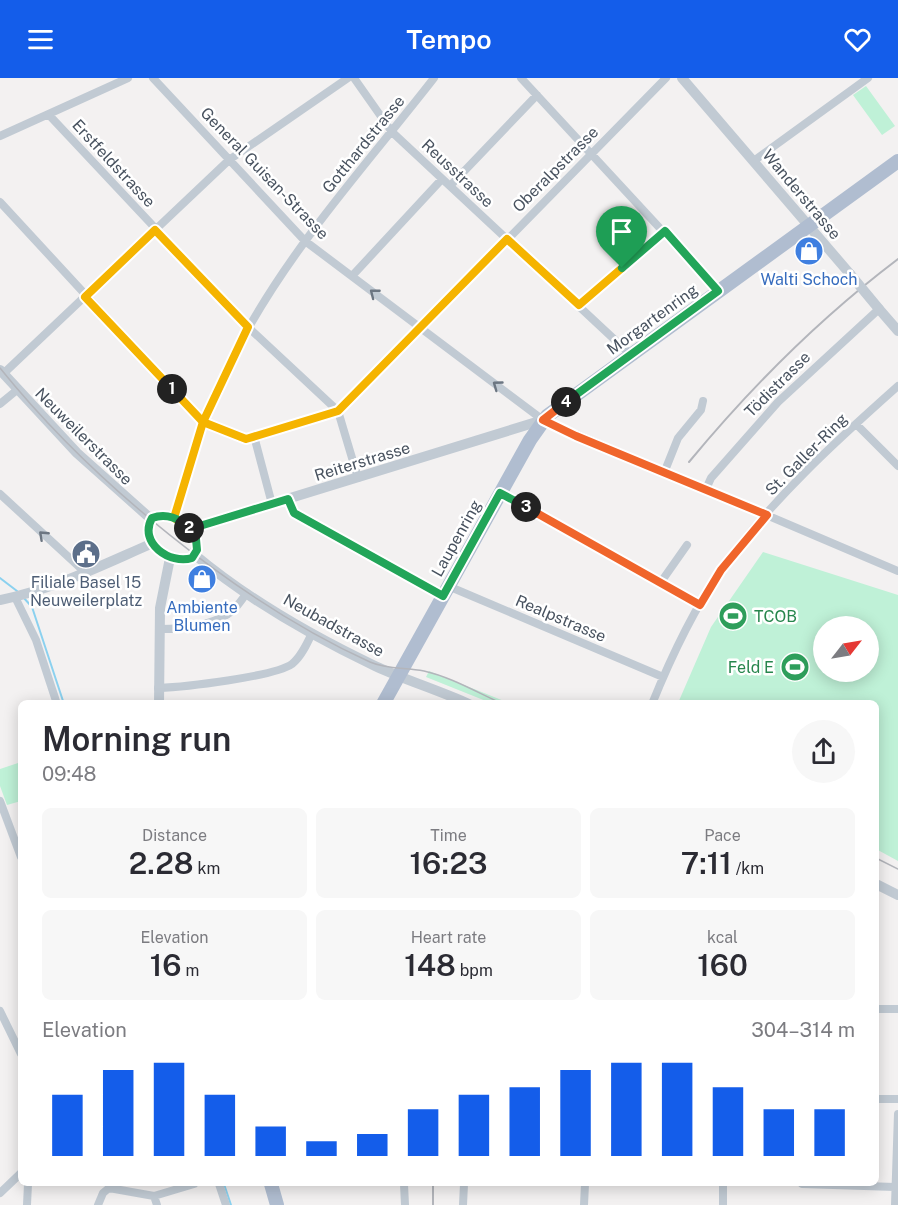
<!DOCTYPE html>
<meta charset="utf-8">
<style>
body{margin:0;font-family:"Public Sans",sans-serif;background:#f7f7f7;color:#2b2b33;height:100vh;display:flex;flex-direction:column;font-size:22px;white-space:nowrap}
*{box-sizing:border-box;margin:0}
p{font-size:20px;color:#7c7c81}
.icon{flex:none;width:33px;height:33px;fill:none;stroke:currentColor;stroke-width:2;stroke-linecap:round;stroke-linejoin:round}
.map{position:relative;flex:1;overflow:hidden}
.drawer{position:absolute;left:18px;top:622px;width:861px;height:486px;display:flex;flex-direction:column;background:#fff;border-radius:9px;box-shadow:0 3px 15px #0003}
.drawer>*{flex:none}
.needle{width:39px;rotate:59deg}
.fabs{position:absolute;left:813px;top:538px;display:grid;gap:12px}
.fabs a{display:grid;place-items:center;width:66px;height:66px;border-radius:50%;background:#fff;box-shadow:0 3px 15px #0003;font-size:30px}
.pin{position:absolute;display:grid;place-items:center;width:51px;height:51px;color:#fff;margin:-62px -26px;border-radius:50% 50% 50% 0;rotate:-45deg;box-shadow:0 0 6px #0007}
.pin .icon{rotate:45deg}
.km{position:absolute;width:30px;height:30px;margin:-15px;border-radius:50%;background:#222;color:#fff;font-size:16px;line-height:30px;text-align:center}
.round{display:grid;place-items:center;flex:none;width:63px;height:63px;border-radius:32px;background:#f7f7f7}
.summary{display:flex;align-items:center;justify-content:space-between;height:102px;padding:0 24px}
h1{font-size:33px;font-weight:600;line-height:45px}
.figures{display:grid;grid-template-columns:repeat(3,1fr);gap:9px;height:102px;padding:6px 24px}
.figures div{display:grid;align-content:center;border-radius:9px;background:#f7f7f7;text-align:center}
.figures b{font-size:30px;font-weight:600}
.figures small{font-size:16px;font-weight:400}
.figures p{font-size:16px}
.chart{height:168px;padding:12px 24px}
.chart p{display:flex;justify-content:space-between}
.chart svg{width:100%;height:108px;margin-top:6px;stroke:#145dea;stroke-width:6}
header{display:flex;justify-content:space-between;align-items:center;height:78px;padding:0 24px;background:#145dea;color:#fff;font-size:27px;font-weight:600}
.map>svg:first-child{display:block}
.green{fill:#bff1d7;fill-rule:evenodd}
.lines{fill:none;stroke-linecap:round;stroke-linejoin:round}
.stream{stroke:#8bd1ef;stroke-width:2}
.minor{stroke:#c1cad3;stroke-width:8}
.tertiary{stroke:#c1cad3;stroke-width:10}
.primary{stroke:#b0bdd0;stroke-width:14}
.tram{stroke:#b3b5bb;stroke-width:1.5}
.rail{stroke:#b3b5bb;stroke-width:2}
.tertiary-bridge{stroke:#c1cad3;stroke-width:10}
.oneway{stroke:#6c7682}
.split-1-casing{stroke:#fff;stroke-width:12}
.split-2-casing{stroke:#fff;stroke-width:12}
.split-3-casing{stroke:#fff;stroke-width:12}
.split-4-casing{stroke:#fff;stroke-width:12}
.split-5-casing{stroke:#fff;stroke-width:12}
.split-1{stroke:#f5b400;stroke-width:8}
.split-2{stroke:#f5b400;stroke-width:8}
.split-3{stroke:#22a559;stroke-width:8}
.split-4{stroke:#f0652b;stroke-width:8}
.split-5{stroke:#22a559;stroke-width:8}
.labels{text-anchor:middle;stroke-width:5;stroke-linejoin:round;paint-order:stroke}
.street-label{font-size:16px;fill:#48525f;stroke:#fff}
.shop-label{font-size:16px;fill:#366cbe;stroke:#fff}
.service-label{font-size:16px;fill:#4e5e75;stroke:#fff}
.leisure-label{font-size:16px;fill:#27864d;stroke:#fff;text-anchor:start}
</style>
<header><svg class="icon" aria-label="menu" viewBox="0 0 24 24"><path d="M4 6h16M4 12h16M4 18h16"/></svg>Tempo<svg class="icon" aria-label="heart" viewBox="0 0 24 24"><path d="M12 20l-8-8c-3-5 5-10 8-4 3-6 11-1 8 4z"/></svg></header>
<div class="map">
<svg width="898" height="1127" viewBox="0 0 898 1127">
<rect width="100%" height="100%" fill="#f3f1f1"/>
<path class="green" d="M866,8L895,48L882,57L853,17Z
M763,474L898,517V783L876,771V626L678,625L711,549ZM824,549H868V594H824Z
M429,593L509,625H491L426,599Z
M21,684V723L7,727L0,708V691Z"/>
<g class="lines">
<path class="stream" d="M0,500L17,513
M23,519L32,529L64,626
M224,1106L231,1127"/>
<path class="minor" d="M153,0L305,163L543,342L898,493
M354,0L392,54L630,276
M521,0L718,213
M49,37L248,249L338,333L358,400
M0,58L128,0
M755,82L868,0
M450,108L537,17
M0,124L203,344L246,361L341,331L666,0
M352,198L442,101
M579,227L665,153
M3,296L229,82L348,0
M0,326L17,312
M856,346L898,388
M254,358L272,426
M664,395L678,360L701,332L703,323
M706,411L711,400L778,324L879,231
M500,415L700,527
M0,416L87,496
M288,421L294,435L443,518
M174,440C192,374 215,308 249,249C300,159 371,81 434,0
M661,504L687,467
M448,508L663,599
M15,519L36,562L57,626
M160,551C182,551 209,548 228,536C236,532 241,522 247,515
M158,610C184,609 273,599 292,586C301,579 307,566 312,555
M652,626C671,579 692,534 721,492C770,423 835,364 898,308
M0,723L21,779
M876,931H898
M0,933L21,976
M876,1021H898
M219,1106L226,1127
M404,1106L405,1127
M802,1106L895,1109
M0,1115L21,1095
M154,1118L157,1127
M27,1127L28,1106
M98,1127L103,1115L109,1110L154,1118L194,1106
M463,1127L464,1106
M584,1127L585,1106
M723,1127V1106
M895,1127L898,1036"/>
<path class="tertiary" d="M682,0L850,196
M879,231L898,253
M0,292L77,375L151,441
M158,438C177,437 191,448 197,465L194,478C172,491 138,464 152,440Z
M190,451L543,342
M195,477C249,522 312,558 375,588C405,602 438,612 469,626
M0,522C55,511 102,487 153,465
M159,626L160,530L170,480
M876,806L898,817"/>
<path class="primary" d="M383,626L530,362L547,338L898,83
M271,1106L277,1127"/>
<path class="tram" d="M0,290C91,403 238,524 370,584C388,592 406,589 424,593C451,599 478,615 503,626
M876,780L898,791"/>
<path class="rail" d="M689,384C751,309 820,240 898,181
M433,1127V1106"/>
<path class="tertiary-bridge" d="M850,196L879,231"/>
</g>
<defs><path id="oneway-chevron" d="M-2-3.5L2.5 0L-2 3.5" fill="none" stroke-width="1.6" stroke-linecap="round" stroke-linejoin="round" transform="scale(1.5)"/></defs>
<g class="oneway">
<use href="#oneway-chevron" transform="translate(374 215) rotate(-142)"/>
<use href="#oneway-chevron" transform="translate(497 307) rotate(-144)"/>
<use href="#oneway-chevron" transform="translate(43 457) rotate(-137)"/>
</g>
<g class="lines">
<g class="split-1-casing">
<path id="split-1" d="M172,311L203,344L246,361L338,333L507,161L579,227L622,190"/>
</g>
<g class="split-2-casing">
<path id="split-2" d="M172,311L85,219L155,152L248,249L203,344L174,440L189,450"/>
</g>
<g class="split-3-casing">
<path id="split-3" d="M189,450L196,461L197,472L192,480C170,487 138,465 152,440C166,435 180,440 190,451L288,421L294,435L443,518L500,415L526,429"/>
</g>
<g class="split-4-casing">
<path id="split-4" d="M526,429L700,527L721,492L767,437L576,358L543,342L566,324"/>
</g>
<g class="split-5-casing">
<path id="split-5" d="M566,324L718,213L665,153L622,190"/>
</g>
<use href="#split-1" class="split-1"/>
<use href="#split-2" class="split-2"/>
<use href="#split-3" class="split-3"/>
<use href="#split-4" class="split-4"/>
<use href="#split-5" class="split-5"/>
</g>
<defs>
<g id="shop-disc" transform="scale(1.5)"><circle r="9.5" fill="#3f7fe0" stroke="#fff"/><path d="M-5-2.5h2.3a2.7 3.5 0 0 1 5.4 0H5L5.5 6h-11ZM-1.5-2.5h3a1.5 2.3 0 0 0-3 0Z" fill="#fff"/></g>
<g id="civic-disc" transform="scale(1.5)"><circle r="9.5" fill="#5c6f8a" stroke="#fff"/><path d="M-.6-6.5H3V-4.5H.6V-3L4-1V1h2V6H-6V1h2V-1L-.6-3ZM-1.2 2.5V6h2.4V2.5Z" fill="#fff"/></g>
<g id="stadium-disc" transform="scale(1.5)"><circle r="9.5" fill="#2e9e5b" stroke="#fff"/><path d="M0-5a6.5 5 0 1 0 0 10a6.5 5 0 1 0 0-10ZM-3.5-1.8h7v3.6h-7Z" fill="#fff"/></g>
</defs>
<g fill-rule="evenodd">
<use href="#shop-disc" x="809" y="173"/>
<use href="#civic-disc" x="86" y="476"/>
<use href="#shop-disc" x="202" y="501"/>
<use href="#stadium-disc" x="733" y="538"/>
<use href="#stadium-disc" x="795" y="589"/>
</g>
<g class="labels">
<g class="street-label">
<text transform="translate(363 66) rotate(-51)" y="6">Gotthardstrasse</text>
<text transform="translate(114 85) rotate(47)" y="6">Erstfeldstrasse</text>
<text transform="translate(555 91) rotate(-45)" y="6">Oberalpstrasse</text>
<text transform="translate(265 95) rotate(46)" y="6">General Guisan-Strasse</text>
<text transform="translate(458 95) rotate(43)" y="6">Reusstrasse</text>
<text transform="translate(802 116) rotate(50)" y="6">Wanderstrasse</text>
<text transform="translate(652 241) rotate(-36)" y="6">Morgartenring</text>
<text transform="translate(777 306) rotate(-45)" y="6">Tödistrasse</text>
<text transform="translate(84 358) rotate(45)" y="6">Neuweilerstrasse</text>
<text transform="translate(806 376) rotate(-45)" y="6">St. Galler-Ring</text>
<text transform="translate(362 383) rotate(-17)" y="6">Reiterstrasse</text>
<text transform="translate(456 460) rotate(-61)" y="6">Laupenring</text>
<text transform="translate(561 540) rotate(23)" y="6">Realpstrasse</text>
<text transform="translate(334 547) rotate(29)" y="6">Neubadstrasse</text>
</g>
<g class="shop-label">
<text x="809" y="207">Walti Schoch</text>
<text x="202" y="535">Ambiente<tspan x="202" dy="18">Blumen</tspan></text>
</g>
<g class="service-label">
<text x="86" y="510">Filiale Basel 15<tspan x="86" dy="18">Neuweilerplatz</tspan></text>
</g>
<g class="leisure-label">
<text x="754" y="544">TCOB</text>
<text x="774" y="595" text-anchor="end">Feld E</text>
</g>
</g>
</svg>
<div class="fabs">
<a><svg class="needle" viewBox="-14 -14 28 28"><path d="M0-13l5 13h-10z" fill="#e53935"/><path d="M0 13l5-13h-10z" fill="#7c7c81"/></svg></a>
</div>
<div class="pin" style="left:622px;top:190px;background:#1e9e55"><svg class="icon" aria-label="arrive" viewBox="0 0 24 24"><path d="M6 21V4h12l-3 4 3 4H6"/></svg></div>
<b class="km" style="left:172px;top:311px">1</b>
<b class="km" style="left:189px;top:450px">2</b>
<b class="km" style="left:526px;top:429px">3</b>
<b class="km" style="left:566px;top:324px">4</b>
<section class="drawer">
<div class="summary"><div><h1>Morning run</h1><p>09:48</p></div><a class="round"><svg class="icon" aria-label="share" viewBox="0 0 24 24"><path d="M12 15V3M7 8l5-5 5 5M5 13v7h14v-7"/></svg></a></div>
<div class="figures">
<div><p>Distance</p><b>2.28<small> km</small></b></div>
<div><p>Time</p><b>16:23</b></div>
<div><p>Pace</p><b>7:11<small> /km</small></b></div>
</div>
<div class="figures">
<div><p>Elevation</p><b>16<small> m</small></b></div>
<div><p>Heart rate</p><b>148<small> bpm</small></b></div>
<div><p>kcal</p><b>160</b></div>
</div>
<div class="chart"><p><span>Elevation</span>304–314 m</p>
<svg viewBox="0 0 160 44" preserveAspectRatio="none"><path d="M5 44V19M15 44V9M25 44V6M35 44V19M45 44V32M55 44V38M65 44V35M75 44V25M85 44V19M95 44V16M105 44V9M115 44V6M125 44V6M135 44V16M145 44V25M155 44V25"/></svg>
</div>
</section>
</div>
